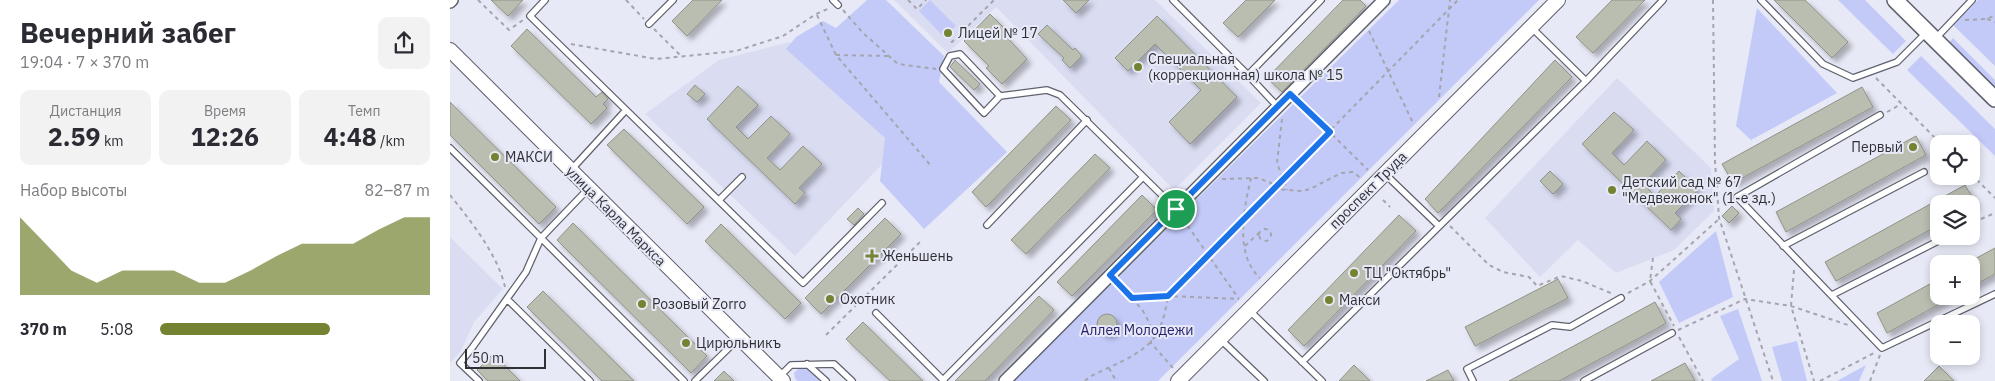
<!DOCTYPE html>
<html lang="ru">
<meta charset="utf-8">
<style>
body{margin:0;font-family:"IBM Plex Sans",sans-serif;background:#f2f2f3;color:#2b2b33;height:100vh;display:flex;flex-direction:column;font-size:19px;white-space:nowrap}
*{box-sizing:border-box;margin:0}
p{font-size:16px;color:#7c7c81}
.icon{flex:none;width:28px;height:28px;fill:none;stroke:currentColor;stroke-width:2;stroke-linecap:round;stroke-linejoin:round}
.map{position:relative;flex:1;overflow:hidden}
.drawer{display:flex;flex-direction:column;background:#fff;width:450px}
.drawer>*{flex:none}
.tools{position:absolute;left:1480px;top:135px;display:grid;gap:10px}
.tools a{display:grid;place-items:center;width:50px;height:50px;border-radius:10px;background:#fff;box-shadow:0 2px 8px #0003;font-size:25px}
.scale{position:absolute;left:15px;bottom:12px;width:81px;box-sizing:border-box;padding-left:5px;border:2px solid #2f3035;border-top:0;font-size:14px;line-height:18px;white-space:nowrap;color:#2f3035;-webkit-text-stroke:4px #e7e9f6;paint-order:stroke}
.pin{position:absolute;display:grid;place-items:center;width:42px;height:42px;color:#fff;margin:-21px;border:2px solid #fff;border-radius:50%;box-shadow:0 1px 5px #0007}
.round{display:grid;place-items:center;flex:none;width:52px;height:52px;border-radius:10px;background:#f2f2f3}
.headline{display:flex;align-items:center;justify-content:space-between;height:85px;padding:0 20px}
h1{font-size:28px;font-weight:700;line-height:38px}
.stats{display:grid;grid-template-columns:repeat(3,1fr);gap:8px;height:85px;padding:5px 20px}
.stats div{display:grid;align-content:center;border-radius:10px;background:#f2f2f3;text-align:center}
.stats b{font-size:25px;font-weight:700}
.stats small{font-size:14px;font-weight:400}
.stats p{font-size:14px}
.chart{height:140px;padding:10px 20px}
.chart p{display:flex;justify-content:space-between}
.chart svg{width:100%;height:90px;margin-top:5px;fill:#738331;opacity:.7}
ul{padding:0 20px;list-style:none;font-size:16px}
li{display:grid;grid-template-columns:80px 60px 1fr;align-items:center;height:38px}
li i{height:12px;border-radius:6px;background:#738331}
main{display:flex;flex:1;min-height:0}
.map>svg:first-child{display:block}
.built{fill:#daddf2}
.green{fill:#c3caf8}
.building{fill:#babeb1;stroke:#909387;filter:url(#shadow)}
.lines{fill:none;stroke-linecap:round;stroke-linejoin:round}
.service-casing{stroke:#5f616d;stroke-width:8}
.minor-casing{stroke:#5f616d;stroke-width:14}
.tertiary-casing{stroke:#5f616d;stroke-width:16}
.secondary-casing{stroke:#5f616d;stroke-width:18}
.path{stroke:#a4a5af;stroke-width:2;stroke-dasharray:4 4;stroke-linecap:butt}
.service{stroke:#fff;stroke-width:5.5}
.minor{stroke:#fff;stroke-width:11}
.tertiary{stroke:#fff;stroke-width:14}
.secondary{stroke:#fff;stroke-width:15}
.route-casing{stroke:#fff;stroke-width:10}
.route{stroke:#1a73e8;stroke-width:6}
.poi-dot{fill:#738331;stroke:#e7e9f6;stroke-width:2}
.labels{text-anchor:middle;stroke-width:4;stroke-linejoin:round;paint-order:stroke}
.poi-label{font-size:14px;fill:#2f3035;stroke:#e7e9f6;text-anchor:start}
.street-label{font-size:14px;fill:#2f3035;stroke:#e7e9f6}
.park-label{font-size:14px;fill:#26226e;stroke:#e7e9f6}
</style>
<main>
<section class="drawer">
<div class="headline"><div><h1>Вечерний забег</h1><p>19:04 · 7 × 370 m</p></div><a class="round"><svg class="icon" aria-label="share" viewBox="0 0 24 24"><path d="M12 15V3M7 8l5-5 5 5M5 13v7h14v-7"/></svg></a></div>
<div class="stats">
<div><p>Дистанция</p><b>2.59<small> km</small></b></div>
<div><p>Время</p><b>12:26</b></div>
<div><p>Темп</p><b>4:48<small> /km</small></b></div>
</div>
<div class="chart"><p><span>Набор высоты</span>82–87 m</p>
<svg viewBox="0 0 160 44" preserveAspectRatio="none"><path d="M0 44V6L10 19L20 32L30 38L40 32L50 32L60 32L70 38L80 38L90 32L100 25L110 19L120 19L130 19L140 12L150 6L160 6V44z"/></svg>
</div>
<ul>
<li><b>370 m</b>5:08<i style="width:63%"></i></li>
</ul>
</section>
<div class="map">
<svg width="1545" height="381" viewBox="0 0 1545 381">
<defs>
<filter id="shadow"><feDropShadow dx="4.5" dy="4.5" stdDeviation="2.5" flood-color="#0004"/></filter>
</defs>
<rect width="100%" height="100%" fill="#e7e9f6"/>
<path class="built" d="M444,0H705L811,103L724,190L546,7L498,53Z
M340,42L442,139L436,160L345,256L195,114L269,60Z
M1167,78L1261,168L1264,211L1224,250L1166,273L1128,240L1090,277L1035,218Z
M0,237L53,289L24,322L11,351L0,363Z"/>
<path class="green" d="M417,0H436L494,56L489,82L557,152L474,229L430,181L435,138L336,49L346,37L373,21L386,28Z
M480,0L506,26L494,37L469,11Z
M949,0H1089L708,381H562Z
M1388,0H1415L1456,41L1443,54Z
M1528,0H1545V66L1503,25Z
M1307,8L1387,93L1301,140L1286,126Z
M1503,38L1545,80V89L1498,43Z
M1471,56L1545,129V156L1457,70Z
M1266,231L1283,297L1229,323L1209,282Z
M1288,309L1312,381H1262L1261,379L1289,359L1270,316Z
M1347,341L1357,381H1332L1322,347Z
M1416,365L1409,381H1387Z
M349,368H356L370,381H347L345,378L344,373Z"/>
<path class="building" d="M41,0H73L58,16Z
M243,0H272L237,36L222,21Z
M613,0H639L626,13Z
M796,0H825L788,37L773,23Z
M893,0H910L916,6L832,92L817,78Z
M1162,0H1195L1143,53L1126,37Z
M1324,0H1355L1398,42L1382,58Z
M540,14L556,30L553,33L577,59L552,84L536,68L539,66L514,41Z
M707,16L787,97L740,144L719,122L751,90L705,44L678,71L665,58Z
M597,25L623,50L625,48L632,56L620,68L612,60L614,58L588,34Z
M77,29L146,97L152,92L158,99L153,104L157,108L141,124L61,46Z
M505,60L530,84L524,90L500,67Z
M1105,60L1122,77L988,213L975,199Z
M245,85L255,94L247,102L237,94Z
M288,86L308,105L286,127L298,139L321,116L340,134L317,158L330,170L353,146L372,164L349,188L355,193L345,204L257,119Z
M1412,87L1423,107L1283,183L1272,164Z
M0,102L106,207L89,224L0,135Z
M606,106L621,120L536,207L522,192Z
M1164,112L1184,130L1162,153L1174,165L1197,141L1216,160L1193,184L1205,196L1229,171L1248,190L1225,213L1231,219L1221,230L1132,144Z
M174,129L254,207L237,224L157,145Z
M1466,136L1476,155L1336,232L1326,212Z
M645,154L660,168L576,254L561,240Z
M1100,171L1113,184L1103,194L1090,181Z
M1515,185L1526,204H1489V225L1386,281L1375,262Z
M692,195L707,210L622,296L607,282Z
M1282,206L1289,213L1279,223L1272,216Z
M408,208L414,214L404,225L397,219Z
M949,215L966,231L854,346L838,330Z
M435,218L451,234L371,314L355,298Z
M123,223L257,356L241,373L107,240Z
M271,224L351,303L335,319L255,241Z
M1545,248V274L1521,287V261Z
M1108,279L1118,298L1025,346L1015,327Z
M1489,279V296H1504L1437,333L1427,313Z
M93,291L184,381H152L77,307Z
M589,296L604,310L535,381H505Z
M1205,302L1216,323L1206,329L1109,381H1059Z
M647 324a10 10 0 1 1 20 0a10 10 0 1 1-20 0Z
M413,322L473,381H440L396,339Z
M43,354L70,381H38L27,370Z
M1235,363L1245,381H1201Z
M904,365L920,381H889Z
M1489,366L1504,381H1474Z
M998,370L1004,381H976Z
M274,371L284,381H264Z"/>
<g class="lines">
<g class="service-casing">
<path id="service" d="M95,0L80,16L353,283L432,203
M383,0L388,5
M723,0L798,75L827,106
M1311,0L1373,64L1403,78L1447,62L1476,33
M199,24L223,0
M1081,27L1136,81
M1486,38L1522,0
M798,75L871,0
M550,96L510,54L500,56L493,69L534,113L550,96L597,90L610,95L726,209
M1430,115L1287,197L1432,348L1545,294
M0,148L91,238L139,188
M121,170L176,110
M935,174L989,226
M269,200L292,177
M1521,224L1524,223
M537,225L637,120
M1333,246L1474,172
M1382,295L1498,236
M57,299L140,381
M800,311L872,381
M426,313L494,381
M770,339L814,381
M852,362L1136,81L1213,0
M357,364L376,381
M329,377L341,365L384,364L402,381
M493,380L693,177
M29,381L10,363L22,348L76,272L91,238L234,381
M245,381L289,338
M1023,381L1017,369L1102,325L1120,327L1171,298
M1134,381L1222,333"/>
</g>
<g class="minor-casing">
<path id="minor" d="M0,2L2,0
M555,381L934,0"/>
</g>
<g class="tertiary-casing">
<path id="tertiary" d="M0,50L333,381
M728,381L1108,0"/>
</g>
<g class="secondary-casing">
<path id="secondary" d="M1445,0L1545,99"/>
</g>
<path class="path" d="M28,0L59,30L73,20
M176,0L194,19
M458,0L467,9L476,0
M1263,0L1265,162L1269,218L1323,381
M393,10L413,33L448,64L486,69
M367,15L386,55L482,167
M1537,19L1545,22
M1515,20L1537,19L1545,15
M204,29L231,56
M919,31L963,123
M496,35L502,42L544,0
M121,44L206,59L286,51L333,36L366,14L380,8
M386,55L438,56
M1426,78L1491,144
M989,97L1000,0
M848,101L918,170
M1437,112L1451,104
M832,119L827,163L837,190
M1481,168L1489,164
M1521,174L1545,198
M801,178C794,208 784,254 810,278
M772,179L808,178L821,183L824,189L852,191L860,189L891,173L903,172L912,179
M0,195C20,220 48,255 55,287
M933,200L940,207
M733,219L789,299
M1531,219L1545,213
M1000,226L1039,265L1053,272L1079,277L1087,286L1111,276L1132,281L1163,294
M809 235a6 6 0 1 1 12 0a6 6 0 1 1-12 0Z
M795,246L810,232
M1203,258L1200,281L1224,326
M1344,270L1341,306L1364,381
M667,282L682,298L718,296L789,299
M1178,293L1200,281L1269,219
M682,298L693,311L700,324L701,343L723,368
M1228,330L1295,299L1341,306L1398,325
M376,335L470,242
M1229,337L1253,381
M659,368L666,381
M635,381C641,375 650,372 658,368C698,349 711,342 718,296L1008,0
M1370,381L1426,352
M1420,381L1430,355"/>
<use href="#service" class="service"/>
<use href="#minor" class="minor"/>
<use href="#tertiary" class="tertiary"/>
<use href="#secondary" class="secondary"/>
</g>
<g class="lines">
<g class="route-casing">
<path id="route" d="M840,94L880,132L718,296L682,298L660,275Z"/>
</g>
<use href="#route" class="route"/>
</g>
<g class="poi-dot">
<circle cx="498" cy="33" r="5"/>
<circle cx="688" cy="67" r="5"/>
<circle cx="1463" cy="147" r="5"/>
<circle cx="45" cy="157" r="5"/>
<circle cx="1162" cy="190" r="5"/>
<path d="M419.5 248.5h5v5h5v5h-5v5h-5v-5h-5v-5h5z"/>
<circle cx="904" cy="273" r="5"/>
<circle cx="380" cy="299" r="5"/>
<circle cx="879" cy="300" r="5"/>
<circle cx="192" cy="304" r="5"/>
<circle cx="236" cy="343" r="5"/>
</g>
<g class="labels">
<g class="poi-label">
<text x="508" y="38">Лицей № 17</text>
<text x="698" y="64">Специальная<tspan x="698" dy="16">(коррекционная) школа № 15</tspan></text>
<text x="1453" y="152" text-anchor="end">Первый</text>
<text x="55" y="162">МАКСИ</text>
<text x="1172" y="187">Детский сад № 67<tspan x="1172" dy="16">"Медвежонок" (1-е зд.)</tspan></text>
<text x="432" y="261">Женьшень</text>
<text x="914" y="278">ТЦ "Октябрь"</text>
<text x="390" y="304">Охотник</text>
<text x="889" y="305">Макси</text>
<text x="202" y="309">Розовый Zorro</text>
<text x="246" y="348">Цирюльникъ</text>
</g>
<g class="street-label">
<text transform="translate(918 190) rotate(-45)" y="5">проспект Труда</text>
<text transform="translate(166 216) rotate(45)" y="5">улица Карла Маркса</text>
</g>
<g class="park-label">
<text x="687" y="335">Аллея Молодежи</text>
</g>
</g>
</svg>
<div class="tools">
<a><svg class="icon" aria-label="locate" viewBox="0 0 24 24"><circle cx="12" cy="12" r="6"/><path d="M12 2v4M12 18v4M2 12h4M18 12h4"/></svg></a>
<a><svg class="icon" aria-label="layers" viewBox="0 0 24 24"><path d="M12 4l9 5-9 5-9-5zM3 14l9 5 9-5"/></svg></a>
<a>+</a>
<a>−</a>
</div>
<div class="scale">50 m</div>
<div class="pin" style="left:726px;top:209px;background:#1e9e55"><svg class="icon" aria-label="arrive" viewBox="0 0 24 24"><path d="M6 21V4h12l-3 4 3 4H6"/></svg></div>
</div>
</main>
